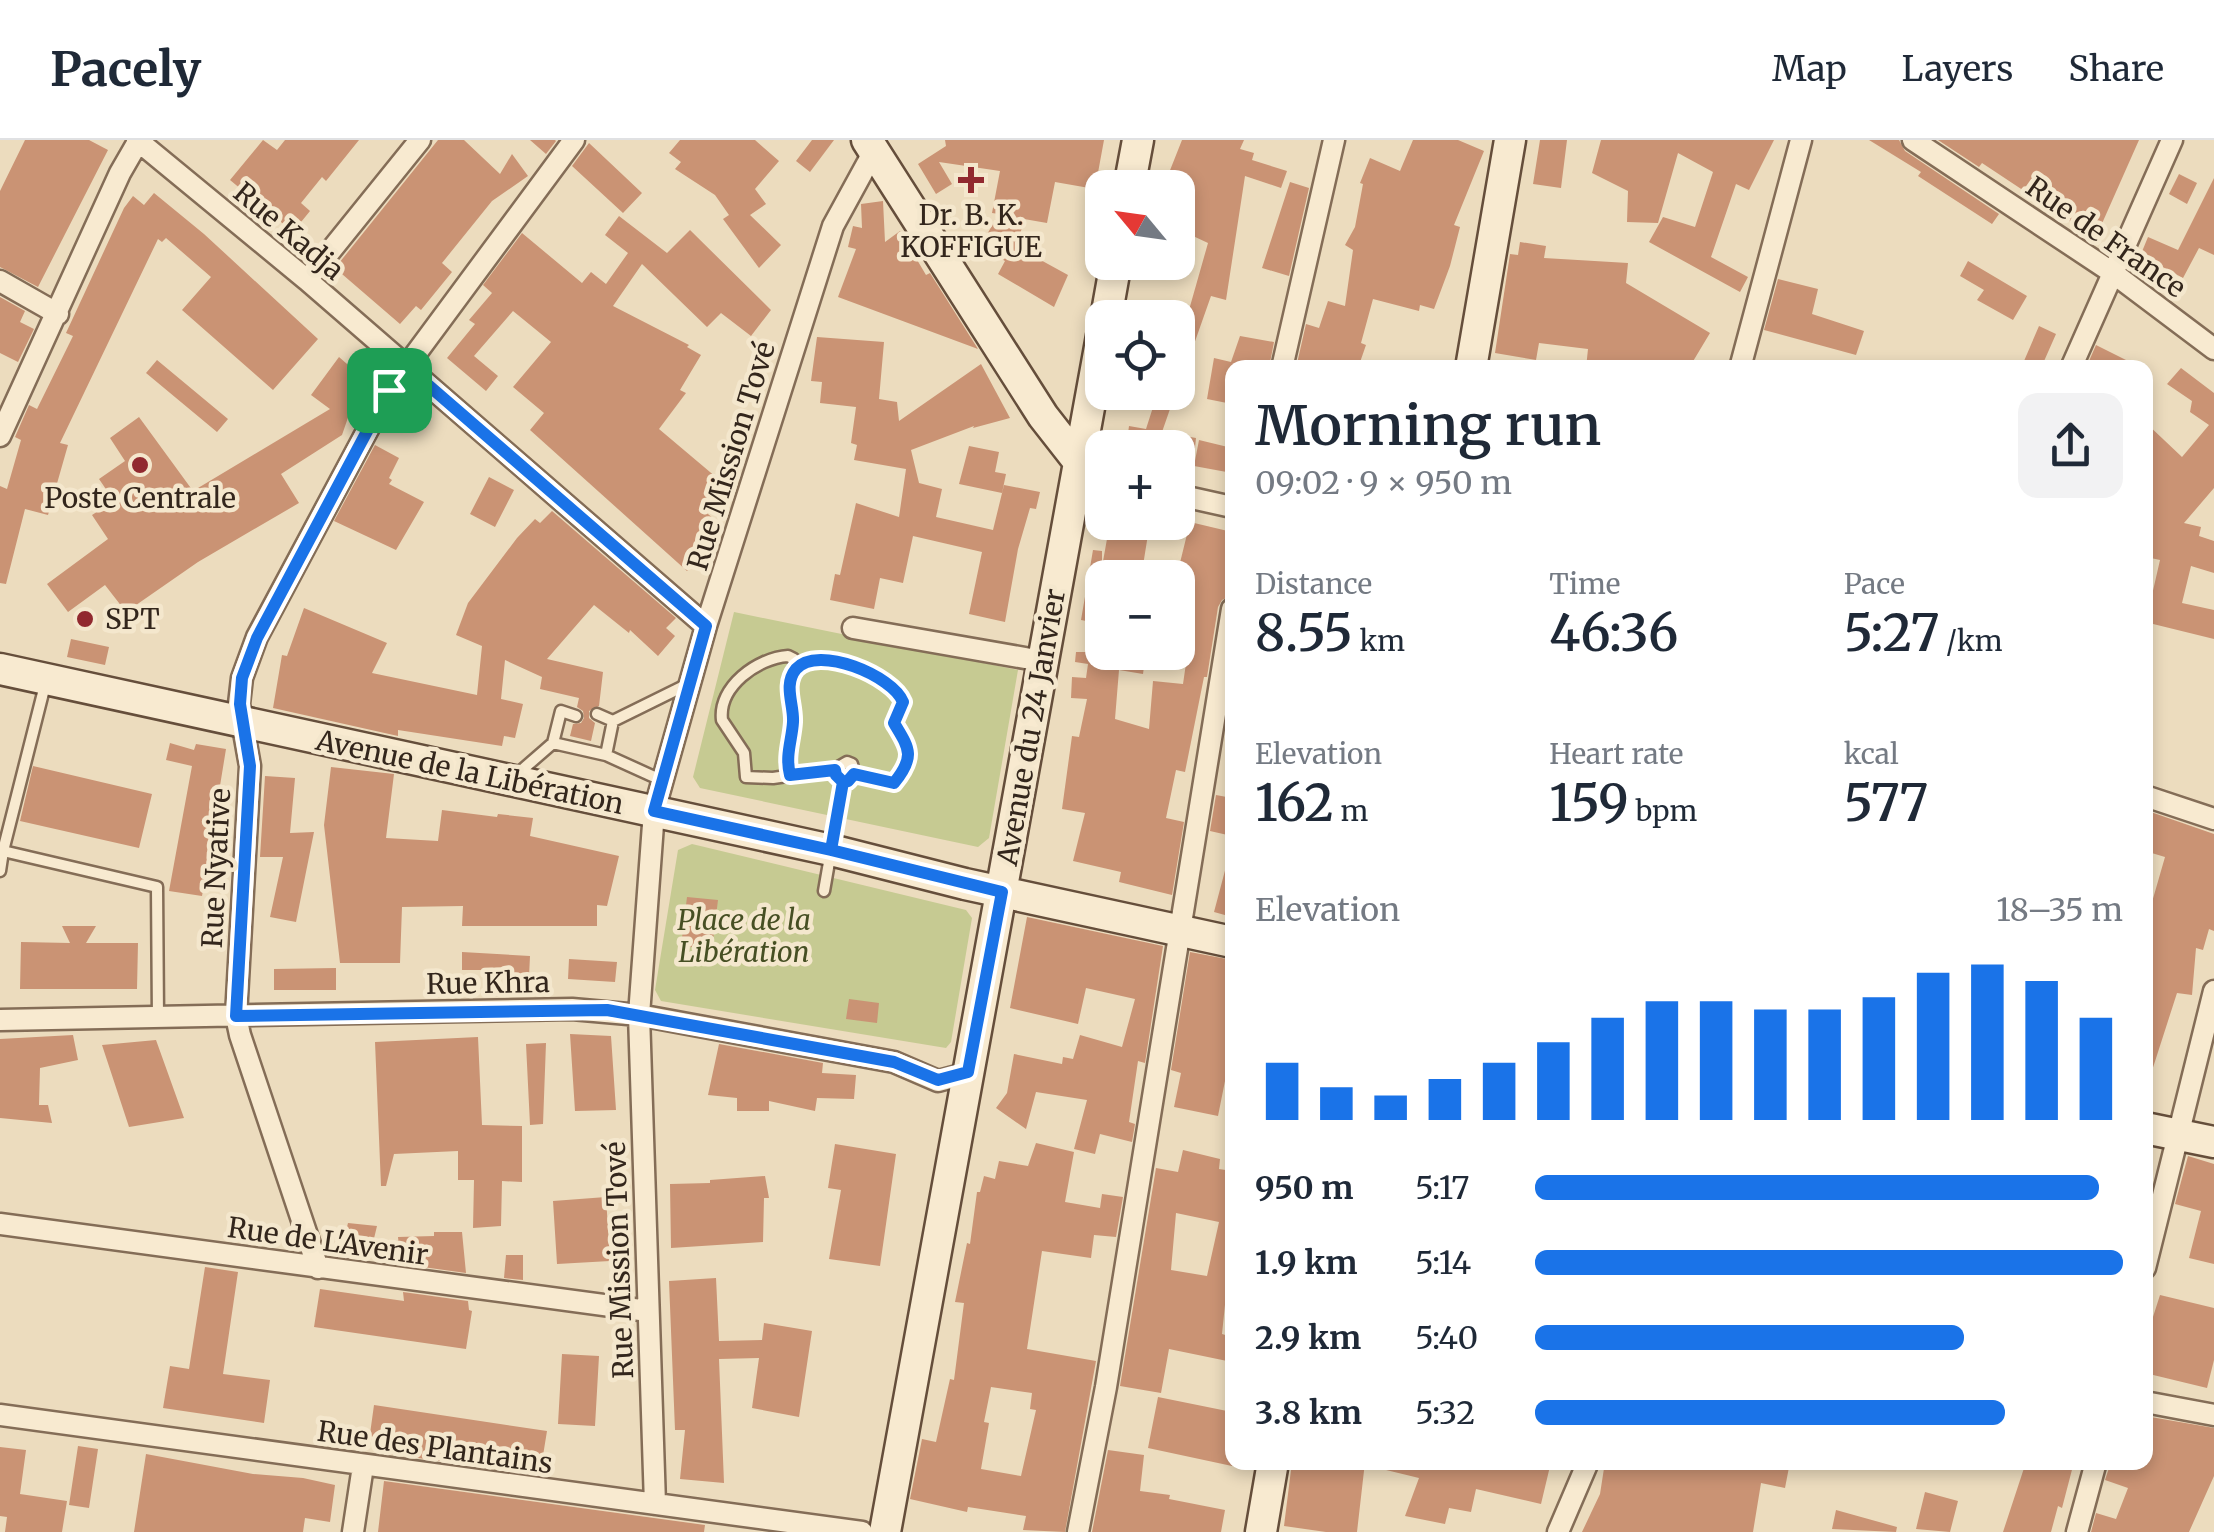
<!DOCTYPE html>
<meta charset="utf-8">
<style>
body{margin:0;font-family:Merriweather,serif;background:#f2f2f3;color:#1f2937;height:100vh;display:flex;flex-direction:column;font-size:38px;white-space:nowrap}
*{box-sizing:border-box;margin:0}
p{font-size:32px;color:#747a83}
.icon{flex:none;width:55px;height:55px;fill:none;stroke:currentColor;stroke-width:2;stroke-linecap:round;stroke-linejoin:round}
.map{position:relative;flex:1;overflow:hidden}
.drawer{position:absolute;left:1225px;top:220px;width:928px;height:1110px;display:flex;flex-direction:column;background:#fff;border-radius:20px;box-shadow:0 5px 15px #0003}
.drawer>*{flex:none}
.needle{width:65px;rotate:299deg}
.fabs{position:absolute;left:1085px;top:30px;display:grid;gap:20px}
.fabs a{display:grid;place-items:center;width:110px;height:110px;border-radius:20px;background:#fff;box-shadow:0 5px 15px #0003;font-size:50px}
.pin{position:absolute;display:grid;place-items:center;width:85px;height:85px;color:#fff;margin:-42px;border-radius:20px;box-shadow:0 5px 15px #0006}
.round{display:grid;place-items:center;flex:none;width:105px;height:105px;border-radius:20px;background:#f2f2f3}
.headline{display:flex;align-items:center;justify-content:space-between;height:170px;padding:0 30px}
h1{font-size:55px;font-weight:600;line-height:75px}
.stats{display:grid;grid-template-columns:repeat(3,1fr);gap:15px;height:170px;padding:10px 30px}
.stats div{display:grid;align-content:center}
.stats b{font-size:50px;font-weight:600}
.stats small{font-size:28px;font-weight:400}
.stats p{font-size:28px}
.chart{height:280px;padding:20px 30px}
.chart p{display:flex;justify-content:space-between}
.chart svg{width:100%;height:180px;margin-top:10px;stroke:#1a73e8;stroke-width:6}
ul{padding:0 30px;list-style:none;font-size:32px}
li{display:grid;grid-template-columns:160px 120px 1fr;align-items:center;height:75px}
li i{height:25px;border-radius:12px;background:#1a73e8}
header{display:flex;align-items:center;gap:60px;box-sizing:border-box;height:140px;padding:0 50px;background:#fff;border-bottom:2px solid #e0e1e3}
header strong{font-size:48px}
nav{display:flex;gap:55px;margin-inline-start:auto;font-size:35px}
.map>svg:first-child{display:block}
.green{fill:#c6ca92}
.building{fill:#ca9374;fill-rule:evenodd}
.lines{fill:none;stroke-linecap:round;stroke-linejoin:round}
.lane-casing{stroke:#846d57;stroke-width:15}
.street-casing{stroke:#846d57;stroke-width:25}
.secondary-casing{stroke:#654e3b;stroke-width:35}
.lane{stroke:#f8ead0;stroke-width:10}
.street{stroke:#f8ead0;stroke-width:20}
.secondary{stroke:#f8ead0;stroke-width:30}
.route-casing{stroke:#fff;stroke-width:20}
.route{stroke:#1a73e8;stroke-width:12}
.poi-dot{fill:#91292f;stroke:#f4e7cd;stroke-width:4}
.labels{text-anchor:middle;stroke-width:9;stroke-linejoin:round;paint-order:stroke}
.poi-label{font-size:28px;fill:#33261c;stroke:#f4e7cd}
.street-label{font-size:28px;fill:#33261c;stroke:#f4e7cd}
.park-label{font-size:28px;font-style:italic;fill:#464f23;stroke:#f4e7cd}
</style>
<header>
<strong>Pacely</strong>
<nav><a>Map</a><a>Layers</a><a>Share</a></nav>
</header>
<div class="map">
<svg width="2214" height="1392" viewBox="0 0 2214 1392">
<rect width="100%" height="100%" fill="#ecdcbe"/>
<path class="green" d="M734,472L1018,530L989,698L978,707L700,648L693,637Z
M692,704L966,770L972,778L951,902L946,908L661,861L655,850L678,710Z"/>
<path class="building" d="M25,0H89L108,10L38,147L0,127V51Z
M263,0L277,10L285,0H359L326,41L322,37L301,63L310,71L293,92L230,40Z
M438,0H464L500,34L512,14L528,36L492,61L442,123L452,132L421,170L416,166L400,184L335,128Z
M530,0H555L556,1L546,14Z
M680,0H755L779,21L755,49L766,64L750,75L781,105L759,128L723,79L729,75L715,55L675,29L681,22L669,13Z
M812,0H834L810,32L796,21Z
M945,0H1104L1095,49L1055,42L1047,83L1024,79L1017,107L1068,135L1054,167L998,134L1005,121L980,106L999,74L992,73L1000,31L939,22L952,44L936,54L918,24L946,6Z
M1182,0H1244L1240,9L1254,13L1252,20L1287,31L1281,48L1245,36L1226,160L1211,156L1180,244L1178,164L1189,170L1208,103L1178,89V48H1163Z
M1413,0H1458L1484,11L1454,85L1460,87L1450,126L1434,169L1420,165L1419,171L1373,159L1361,203L1366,205L1358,228H1296L1306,184L1319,188L1328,161L1345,166L1353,110L1345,105L1355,87L1363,44L1360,43L1370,18L1400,31Z
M1540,0H1567L1561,48L1533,44Z
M1601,0H1774L1749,50L1736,44L1711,117L1748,137L1740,152L1649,102L1663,77L1695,87L1713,32L1678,13L1658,83L1627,82L1628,51L1592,33Z
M1869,0H1899L1905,11L1999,74L1992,84L1918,36L1921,32Z
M1938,0H2139L2100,88L2089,94L1982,23L1979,27Z
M589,3L642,53L623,73L572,26Z
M2179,34L2197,43L2187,64L2169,54Z
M2214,38V115L2199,108L2183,138L2159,125L2151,144L2148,142L2134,131L2148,97L2178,110Z
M1290,42L1309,48L1289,136L1262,128Z
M154,53L204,94L318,199L273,250L182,170L211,137L166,98L162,102L158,99L60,303L68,305L48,375L25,369L6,444L0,443V346L7,349L21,300L15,297L29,265L37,269L73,196L66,193L124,68L133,56L144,65Z
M883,61L885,102L900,91L926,135L930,133L978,209L838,157L856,109L848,107L853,86L862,88L861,64Z
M619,76L667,113L690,90L771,170L751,196L721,173L707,187L642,124L613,166L689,205L687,207L701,215L680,250L686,253L659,289L723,343L702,369L714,379L701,395L710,402L687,431L530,290L544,273L513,247L551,202L513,171L474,216L498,236L486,251L447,218L475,184L469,180L492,153L483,145L522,93L582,143L591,132L606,144L628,113L605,95Z
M1520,102L1546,106L1544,118L1628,123L1626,143L1710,193L1689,228H1586L1588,209L1539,203L1536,220L1495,213L1510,114L1518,115Z
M1968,121L2027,156L2013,180L1977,160L1984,150L1960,136Z
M1778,139L1818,149L1812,174L1864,191L1856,215L1764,190Z
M0,157L25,171L20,182L34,189L18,222L0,213Z
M2039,186L2056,194L2041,228H2021Z
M1240,196L1274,202L1269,228H1232V264L1207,259L1214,218L1231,222Z
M817,197L884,202L879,259L897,262L899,281L981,224L1010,278L973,288L974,286L911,310L919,343L942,349L936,377L993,390L1004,345L1040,352L1036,369L1030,368L1018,409L1005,482L969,474L982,412L913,396L903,443L880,438L874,469L830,460L835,434L840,435L856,363L899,377L906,329L854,320L857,305L851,303L856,267L820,263L822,242L811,241Z
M2096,205L2142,228H2086Z
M339,217L362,237L342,295L281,334L299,363L198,422L126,472L105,445L68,472L47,444L108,399L92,375L114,361L99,339L125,321L110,298L139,277L193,351L330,269L311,255Z
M157,220L228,279L217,292L146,233Z
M2181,228L2214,253V348L2184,383L2201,387L2199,396L2214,401V433L2191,426L2182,463L2214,470V499L2145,482V454L2152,455L2160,420L2146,417L2149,402L2145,401V282L2182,317L2209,285L2190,272L2192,261L2167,244Z
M1154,264L1170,269L1162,292L1196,298L1195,308H1126L1129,286L1146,289Z
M1199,300L1232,308V333L1194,326Z
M375,305L399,318L389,338L392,340L389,344L424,362L396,410L334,381Z
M969,306L999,312L995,332L1006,334L1002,353L959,344Z
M489,337L514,350L495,387L470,374Z
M552,371L676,478L666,488L675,496L658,516L630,490L629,493L594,465L547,519L603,532L599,566L589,571V578L595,583L591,601L570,596L573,584L581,583L584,578L583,571L577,567L579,558L540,549L542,537L505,520L501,559L523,564L515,598L504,596L502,606L398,590V596L273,568L282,515L287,516L304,468L387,503L372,533L477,555L482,506L456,495L468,463L517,398L535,379L540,383Z
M1110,382H1150L1141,438H1102V484L1081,480L1093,410L1102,411V427Z
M1190,382L1232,392V455L1222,460L1218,467L1207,537H1204L1185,632L1176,630L1166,678L1184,682L1172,755L1119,742L1121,732L1073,721L1085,673L1062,669L1072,596L1079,597L1087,559L1071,558L1072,537L1086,538L1088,524L1075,522L1076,512H1146L1143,534L1119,530L1115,579L1149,589L1153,541L1183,544L1191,489L1178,487V431Z
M71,499L109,507L105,525L67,517Z
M170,603L194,610L196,604L226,609L202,756L169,751L192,626L166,620Z
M33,626L152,654L139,708L20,681Z
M331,627L394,634L386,698L438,701L442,670L497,677L498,674L533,678L530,696L619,716L607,766L597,765V786H462L463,766L402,767L400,823H340L324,685Z
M265,636L295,638L290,693L314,692L296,782L270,777L283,717H260Z
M1216,655L1232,658V696L1210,691Z
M2145,670L2214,694V791L2209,789L2203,810L2196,808L2192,855L2177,853L2149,940L2145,939V775L2148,776L2165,717L2145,711Z
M1227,723H1232V777L1214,772Z
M687,757L718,760L712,809L681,806Z
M1027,777L1163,806L1145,923L1138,921L1129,982L1135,984L1132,1002L1100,994L1095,1014L1074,1009L1087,960L1036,952L1026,989L996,968L1007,953L1014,914L1062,924L1063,917L1073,919L1080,895L1122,907L1135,859L1086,848L1078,884L1010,868Z
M62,786H96L86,803H138L137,849H20L21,802L70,803Z
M462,812L530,816L529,837H494V830H462Z
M1190,812L1232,820V938L1226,936L1218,976L1174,967L1181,933L1171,930Z
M569,819L617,822L615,842L568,839Z
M336,828V850H274V829Z
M849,859L879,863L877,883L846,879Z
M570,894L611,896L616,970L575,971Z
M73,895L78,920L40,928L39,965H48L52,983L0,978V899Z
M478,897L482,985L522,986V1042L502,1041L501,1086L473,1088L474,1040H458V1011L394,1014L386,1046H381L375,902Z
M156,900L184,978L129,987L102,905Z
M546,903L543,984L530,985L526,904Z
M719,904L823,923L822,933L856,935L854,959L817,958L815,971L769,961V971H737V958L708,955Z
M1036,1003L1074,1012L1065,1062L1100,1068L1102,1054L1123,1057L1116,1097L1094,1095L1091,1118L1042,1111L1027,1209L1096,1221L1065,1392L1023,1390L1026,1376L968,1367L967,1372L910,1359L922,1299L936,1302L950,1239L954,1240L964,1163L955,1162L967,1103L970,1104L977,1052H980L984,1036L995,1039L999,1021L1028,1026ZM991,1247L1032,1253L1030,1269L1036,1270L1021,1336L981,1329L989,1283L984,1282Z
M835,1004L896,1014L880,1126L829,1119L841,1050L828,1048Z
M1183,1010L1220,1019L1219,1029L1232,1031V1157L1226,1155L1222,1194L1232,1197V1222L1169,1209L1161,1253L1120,1246L1156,1028L1178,1032ZM1176,1073L1219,1082L1207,1136L1171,1130Z
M2188,1016L2214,1024V1124L2189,1118L2201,1071L2175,1064Z
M765,1036L769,1058H764L763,1102L671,1108L670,1044L710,1043V1040Z
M606,1057L610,1121L557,1124L553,1061Z
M348,1083L377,1086L371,1111L342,1107Z
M434,1092H462L466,1133L401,1124L398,1097L434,1096Z
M506,1115H523V1140L504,1138Z
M205,1127L238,1132L223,1234L270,1240L264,1283L163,1268L170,1226L189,1229Z
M716,1138L719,1201L762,1200L764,1183L812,1191L799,1277L752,1268L759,1218L719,1219L724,1343L680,1339L685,1290H675L669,1141Z
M320,1149L404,1161L403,1152L468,1161L469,1170L472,1171L466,1209L314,1187Z
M2160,1155L2214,1168V1220L2207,1248L2145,1233V1202Z
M562,1214L599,1216L595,1286L558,1284Z
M1158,1257L1232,1272V1326L1148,1308Z
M374,1265L547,1291L540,1334L387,1314L388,1304L369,1301Z
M2145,1276L2214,1288V1336L2189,1392H2091L2096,1373L2116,1379L2128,1348L2105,1340L2111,1322H2145Z
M78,1306L98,1309L89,1368L69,1365Z
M0,1307L26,1310L20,1354L67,1361L62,1392H5L7,1377L0,1376Z
M1108,1310L1144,1315L1140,1351L1170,1355L1169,1359L1225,1370L1221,1392H1092Z
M146,1314L253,1334L303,1338L335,1345L330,1382L305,1378L303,1392H134Z
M1365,1322L1357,1392H1326L1284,1386L1292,1322Z
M1382,1322H1551L1541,1364L1476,1349L1471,1372L1449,1368L1445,1384L1405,1376L1419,1338L1382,1329Z
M1605,1322H1790L1785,1348L1761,1343L1753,1392H1582L1600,1354Z
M2026,1322H2074L2062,1368L2058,1366L2051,1392H2003Z
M384,1341L705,1385L704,1392H378Z
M1925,1352L1958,1361L1950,1392L1916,1389Z
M1836,1370L1897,1387L1896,1392L1832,1389Z"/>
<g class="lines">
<g class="lane-casing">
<path id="lane" d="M796,529L794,519L788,516C757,518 718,547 722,580L744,613L746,637L773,638L835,629
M597,574L613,581L686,545
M553,603L606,615L661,640
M606,615L613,581
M790,635C785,615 793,600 793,581C794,563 783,544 797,528C820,504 885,536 901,557L902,567L894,583C909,608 916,616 895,643L854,634L852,639L843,642L835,629L847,622L852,624L854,634
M515,636L553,603L561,571L576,576
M3,711L45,545
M0,731L3,711L157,747L158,878
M824,751L843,642"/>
</g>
<g class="street-casing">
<path id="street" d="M137,0L307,140L706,486
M1913,0L2113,133L2214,209
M307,140L420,0
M0,141L58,174
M1282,228L1334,0
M1740,228L1801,0
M2071,228L2172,0
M0,296L120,33L139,0
M1079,322L1102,337
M1178,355L1232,367
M853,488L1042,521
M2145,656L2214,679
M0,880L572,869L639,875L894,922L938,941L968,933
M0,1084L648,1171
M318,1128L240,895L236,876L250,626L239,564L242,538L257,497L389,250L574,0
M2145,1128L2214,851
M2145,1262L2214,1275
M0,1275L862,1392
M655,1364L639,875L654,671L706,486L833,86L874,11
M353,1392L363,1326
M1078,1392L1106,1247L1232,469
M1558,1392L1588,1322
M2077,1392L2096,1322"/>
</g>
<g class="secondary-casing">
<path id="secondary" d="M867,0L1043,276L1079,322
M1129,48L1138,0
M1106,178L1116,122
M1471,228L1510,0
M0,529L831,710L965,744L1232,802
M2145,988L2214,1002
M885,1392L1102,196
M1261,1392L1273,1322"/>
</g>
<use href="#lane" class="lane"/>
<use href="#street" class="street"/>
<use href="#secondary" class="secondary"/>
</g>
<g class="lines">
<g class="route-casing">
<path id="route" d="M389,250L257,498L242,538L240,564L250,626L236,876L607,870L894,922L938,940L968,932L1002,752L831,710L843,642L848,641L854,634L894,643C916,616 909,608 894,583L903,562C893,536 818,504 796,529C783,545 794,564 793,582C792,600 785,615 790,635L835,630L836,635L843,642L831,710L654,671L706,486L405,225L389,250"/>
</g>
<use href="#route" class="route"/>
</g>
<g class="poi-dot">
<path d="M966 25h10v10h10v10h-10v10h-10v-10h-10v-10h10z"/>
<circle cx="140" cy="325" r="10"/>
<circle cx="85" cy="479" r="10"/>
</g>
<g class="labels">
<g class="poi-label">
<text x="971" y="85">Dr. B. K.<tspan x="971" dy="32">KOFFIGUE</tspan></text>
<text x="140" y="368">Poste Centrale</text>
<text x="105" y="489" text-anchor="start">SPT</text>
</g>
<g class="street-label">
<text transform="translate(289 91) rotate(40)" y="10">Rue Kadja</text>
<text transform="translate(2106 97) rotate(35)" y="10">Rue de France</text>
<text transform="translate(731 316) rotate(-73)" y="10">Rue Mission Tové</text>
<text transform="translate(1031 587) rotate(-80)" y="10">Avenue du 24 Janvier</text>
<text transform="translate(470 632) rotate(12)" y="10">Avenue de la Libération</text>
<text transform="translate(216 728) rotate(-87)" y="10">Rue Nyative</text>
<text transform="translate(488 843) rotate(-1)" y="10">Rue Khra</text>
<text transform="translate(328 1101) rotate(8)" y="10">Rue de L'Avenir</text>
<text transform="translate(619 1120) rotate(-92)" y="10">Rue Mission Tové</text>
<text transform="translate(435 1307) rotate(8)" y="10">Rue des Plantains</text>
</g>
<g class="park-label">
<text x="744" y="790">Place de la<tspan x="744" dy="32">Libération</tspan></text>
</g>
</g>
</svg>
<div class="fabs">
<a><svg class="needle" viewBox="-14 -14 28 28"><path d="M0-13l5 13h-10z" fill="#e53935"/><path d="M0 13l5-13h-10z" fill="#747a83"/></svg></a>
<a><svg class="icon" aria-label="locate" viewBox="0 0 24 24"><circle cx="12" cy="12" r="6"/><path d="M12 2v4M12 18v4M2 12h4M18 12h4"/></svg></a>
<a>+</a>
<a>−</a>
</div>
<div class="pin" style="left:389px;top:250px;background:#1e9e55"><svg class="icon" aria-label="arrive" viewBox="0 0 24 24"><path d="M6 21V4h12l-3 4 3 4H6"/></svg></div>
<section class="drawer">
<div class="headline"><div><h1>Morning run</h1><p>09:02 · 9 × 950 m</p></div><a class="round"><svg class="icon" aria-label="share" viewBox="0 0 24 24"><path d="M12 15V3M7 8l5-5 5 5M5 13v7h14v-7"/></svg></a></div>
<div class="stats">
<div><p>Distance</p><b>8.55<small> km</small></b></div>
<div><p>Time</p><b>46:36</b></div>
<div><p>Pace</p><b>5:27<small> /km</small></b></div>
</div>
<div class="stats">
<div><p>Elevation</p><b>162<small> m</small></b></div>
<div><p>Heart rate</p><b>159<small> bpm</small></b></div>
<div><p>kcal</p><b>577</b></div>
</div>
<div class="chart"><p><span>Elevation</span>18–35 m</p>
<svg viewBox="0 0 160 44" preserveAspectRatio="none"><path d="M5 44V30M15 44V36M25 44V38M35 44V34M45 44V30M55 44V25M65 44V19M75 44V15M85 44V15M95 44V17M105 44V17M115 44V14M125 44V8M135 44V6M145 44V10M155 44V19"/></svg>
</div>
<ul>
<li><b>950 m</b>5:17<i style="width:96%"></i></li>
<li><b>1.9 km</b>5:14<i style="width:100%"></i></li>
<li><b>2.9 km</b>5:40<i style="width:73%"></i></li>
<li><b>3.8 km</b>5:32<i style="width:80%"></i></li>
</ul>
</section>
</div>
